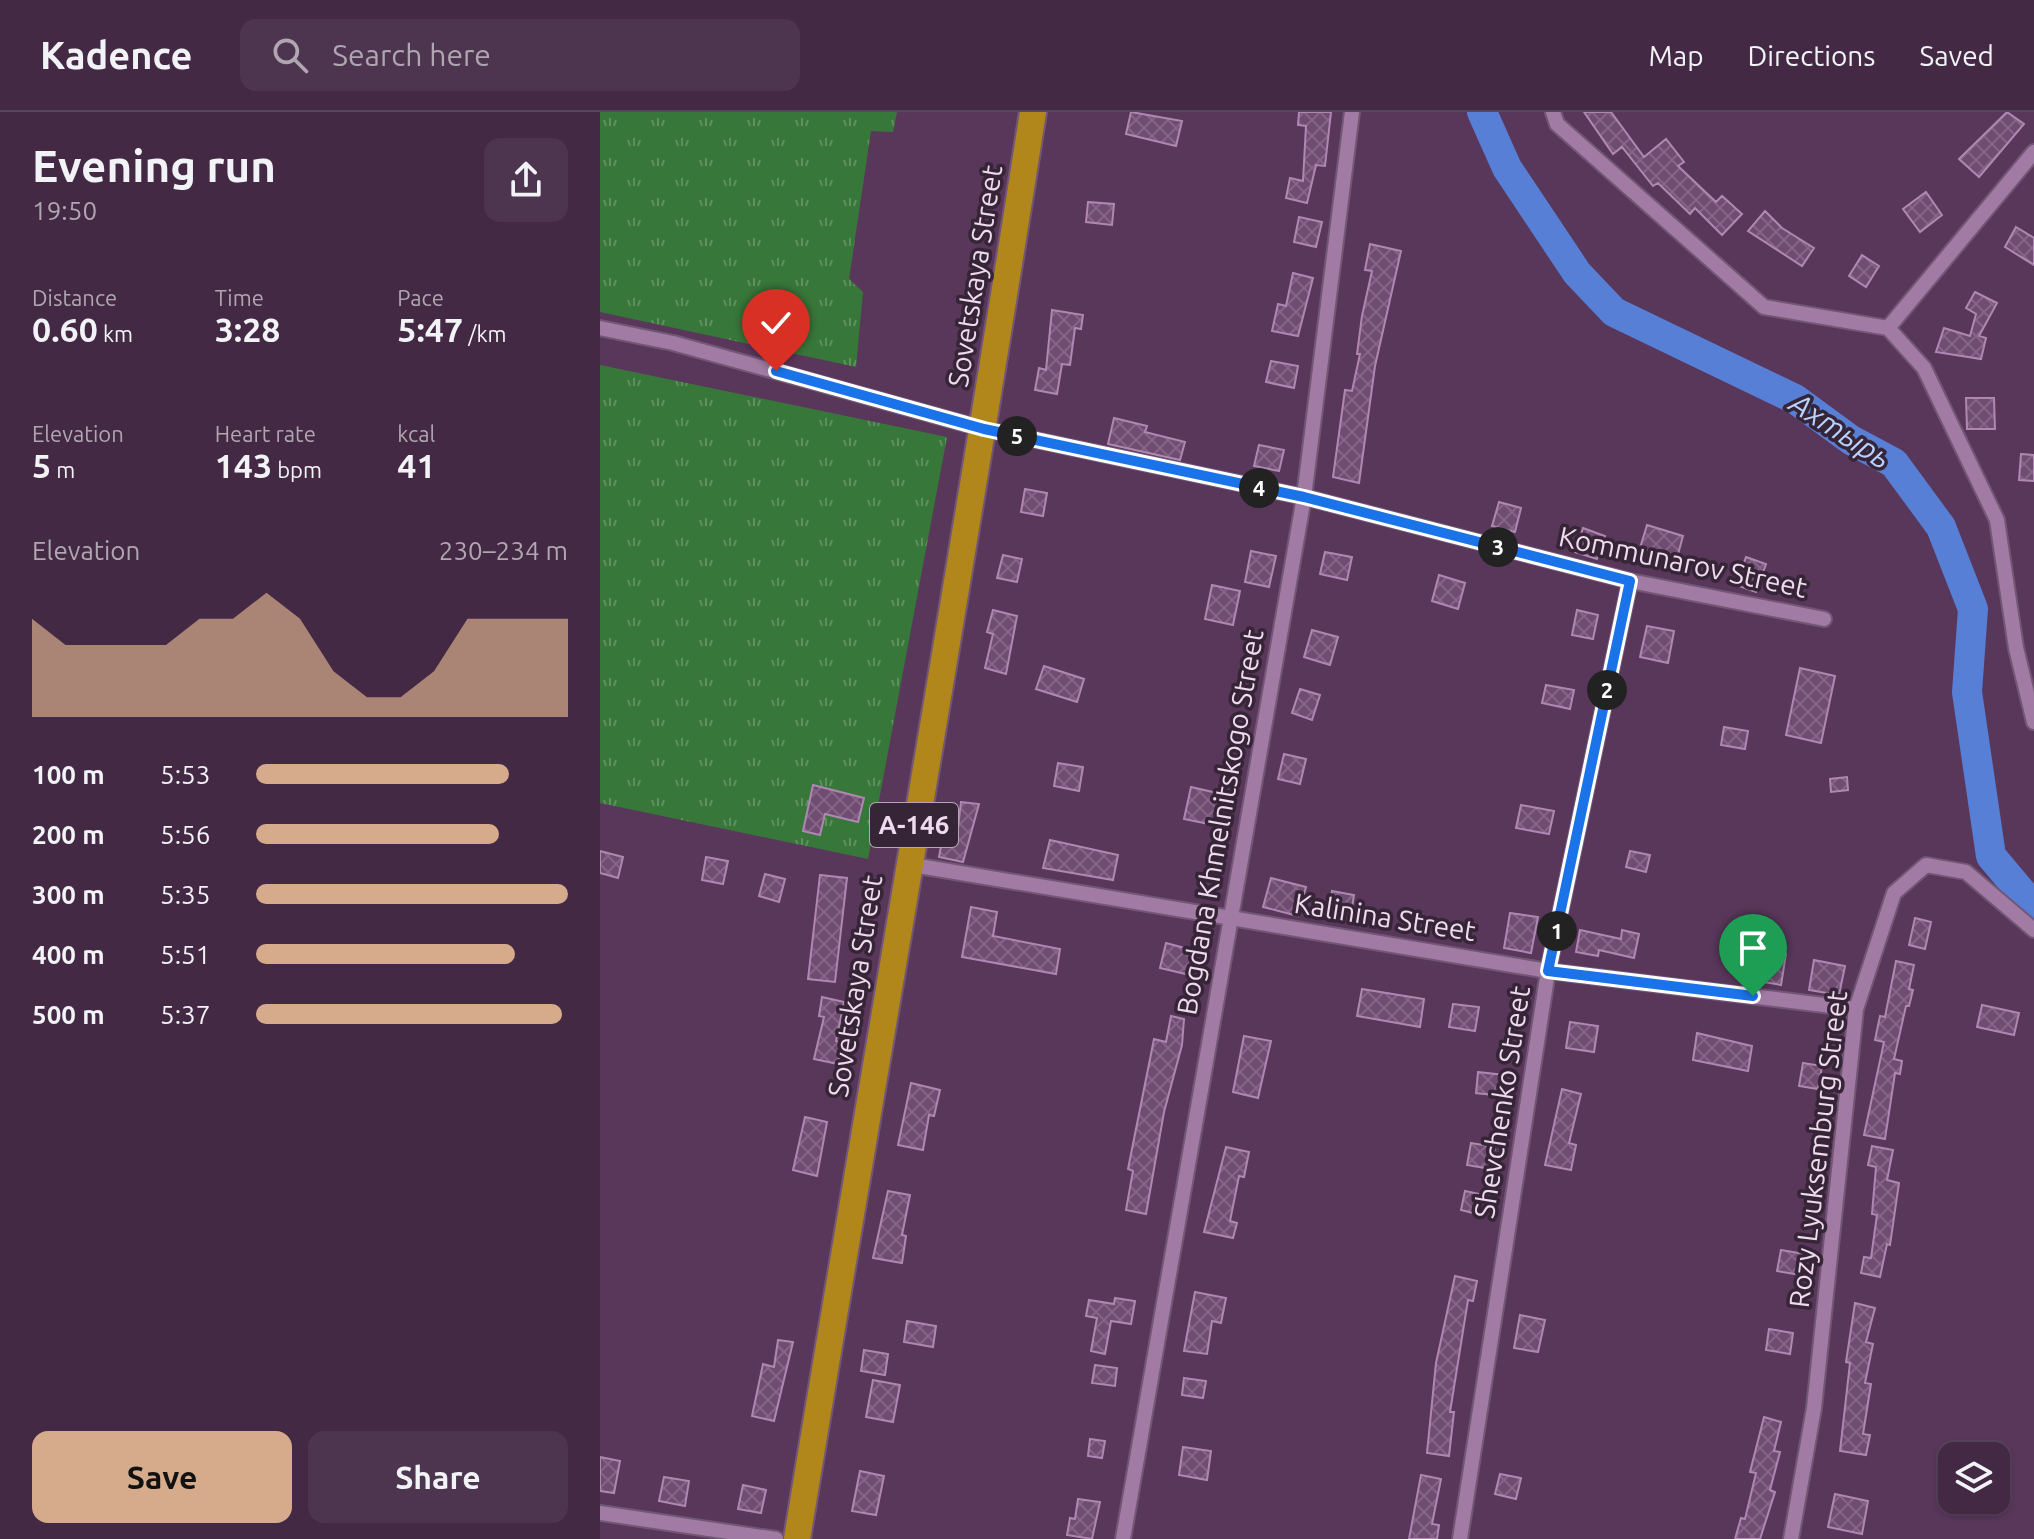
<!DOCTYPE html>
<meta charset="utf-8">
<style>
body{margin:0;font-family:Ubuntu,sans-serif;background:#4d354f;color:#f1f3f6;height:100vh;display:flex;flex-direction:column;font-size:30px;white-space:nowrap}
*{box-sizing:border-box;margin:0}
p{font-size:26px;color:#afa6b2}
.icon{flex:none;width:44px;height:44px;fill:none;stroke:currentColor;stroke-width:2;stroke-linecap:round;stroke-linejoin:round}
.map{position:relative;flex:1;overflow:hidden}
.details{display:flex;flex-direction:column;background:#432944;width:600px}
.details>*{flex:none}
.tools{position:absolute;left:1338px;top:1330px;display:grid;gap:16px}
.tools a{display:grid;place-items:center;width:72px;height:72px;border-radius:16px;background:#432944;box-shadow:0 2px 6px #0004,0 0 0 2px #5b455d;font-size:40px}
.pin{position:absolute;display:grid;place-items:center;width:68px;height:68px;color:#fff;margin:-82px -34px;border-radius:50% 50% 50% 0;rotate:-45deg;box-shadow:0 0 8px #0007}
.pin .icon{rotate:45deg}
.km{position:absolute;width:40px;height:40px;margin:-20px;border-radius:50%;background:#222;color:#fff;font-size:22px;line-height:40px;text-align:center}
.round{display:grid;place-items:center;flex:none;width:84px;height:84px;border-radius:16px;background:#4d354f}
.head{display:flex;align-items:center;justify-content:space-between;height:136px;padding:0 32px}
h1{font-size:44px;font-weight:600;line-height:60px}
.figures{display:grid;grid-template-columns:repeat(3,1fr);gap:12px;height:136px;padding:8px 32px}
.figures div{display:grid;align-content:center}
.figures b{font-size:34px;font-weight:600}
.figures small{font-size:22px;font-weight:400}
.figures p{font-size:22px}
.chart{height:224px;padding:16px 32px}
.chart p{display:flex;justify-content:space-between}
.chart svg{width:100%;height:144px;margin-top:8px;fill:#d6ab8b;opacity:.7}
.button{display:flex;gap:16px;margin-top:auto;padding:16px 32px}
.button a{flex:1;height:92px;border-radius:16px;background:#d6ab8b;color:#111;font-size:32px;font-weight:600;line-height:92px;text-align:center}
.button a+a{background:#4d354f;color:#f1f3f6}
ul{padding:0 32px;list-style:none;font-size:26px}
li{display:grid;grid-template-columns:128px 96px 1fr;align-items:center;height:60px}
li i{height:20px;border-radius:10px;background:#d6ab8b}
header{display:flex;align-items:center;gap:48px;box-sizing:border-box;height:112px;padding:0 40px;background:#432944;border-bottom:2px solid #5b455d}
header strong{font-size:38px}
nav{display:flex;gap:44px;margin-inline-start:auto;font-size:28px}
.search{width:560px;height:72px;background:#4d354f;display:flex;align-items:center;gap:20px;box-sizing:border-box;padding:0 28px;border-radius:16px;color:#afa6b2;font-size:30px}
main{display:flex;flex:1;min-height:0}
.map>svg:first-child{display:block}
.grass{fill:url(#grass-tufts)}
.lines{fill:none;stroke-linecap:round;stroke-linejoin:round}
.river{stroke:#587fd6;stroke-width:30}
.building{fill:url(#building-cross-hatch);stroke:#af88b2;stroke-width:2}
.street-casing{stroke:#725675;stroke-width:18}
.highway-casing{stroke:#725675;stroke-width:30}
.street{stroke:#a17ba3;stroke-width:14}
.highway{stroke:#b1861b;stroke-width:26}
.route-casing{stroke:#fff;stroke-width:16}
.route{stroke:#1a73e8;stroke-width:10}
.labels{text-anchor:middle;stroke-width:7;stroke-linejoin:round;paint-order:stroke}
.shield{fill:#352536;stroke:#b7a4b8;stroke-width:2}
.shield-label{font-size:26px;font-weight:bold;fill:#efdaf0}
.street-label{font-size:28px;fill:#efdaf0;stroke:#352536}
.water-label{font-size:30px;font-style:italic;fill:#bad1fe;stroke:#352536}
</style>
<header>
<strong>Kadence</strong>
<div class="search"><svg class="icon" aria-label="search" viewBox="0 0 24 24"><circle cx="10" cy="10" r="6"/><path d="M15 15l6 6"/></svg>Search here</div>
<nav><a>Map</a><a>Directions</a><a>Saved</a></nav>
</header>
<main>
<section class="details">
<div class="head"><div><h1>Evening run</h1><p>19:50</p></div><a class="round"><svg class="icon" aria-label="share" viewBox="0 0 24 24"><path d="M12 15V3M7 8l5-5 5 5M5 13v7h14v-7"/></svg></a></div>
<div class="figures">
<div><p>Distance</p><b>0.60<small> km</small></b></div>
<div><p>Time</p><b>3:28</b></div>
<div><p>Pace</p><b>5:47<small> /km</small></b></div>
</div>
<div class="figures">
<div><p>Elevation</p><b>5<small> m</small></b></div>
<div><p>Heart rate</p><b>143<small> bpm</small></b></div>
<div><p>kcal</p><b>41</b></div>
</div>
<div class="chart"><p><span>Elevation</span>230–234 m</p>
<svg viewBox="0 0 160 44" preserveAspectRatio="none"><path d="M0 44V14L10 22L20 22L30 22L40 22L50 14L60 14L70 6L80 14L90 30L100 38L110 38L120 30L130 14L140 14L150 14L160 14V44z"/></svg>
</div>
<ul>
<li><b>100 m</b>5:53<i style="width:81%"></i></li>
<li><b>200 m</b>5:56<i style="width:78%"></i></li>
<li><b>300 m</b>5:35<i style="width:100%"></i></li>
<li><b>400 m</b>5:51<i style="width:83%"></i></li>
<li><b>500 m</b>5:37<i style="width:98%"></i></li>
</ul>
<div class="button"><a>Save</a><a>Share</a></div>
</section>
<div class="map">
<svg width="1434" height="1427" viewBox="0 0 1434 1427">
<defs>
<pattern id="grass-tufts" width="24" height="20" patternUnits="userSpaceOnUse" patternTransform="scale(2)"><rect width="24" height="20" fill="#38773a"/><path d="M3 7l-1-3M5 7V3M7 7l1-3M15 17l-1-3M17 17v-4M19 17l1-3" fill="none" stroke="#5f9060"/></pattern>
<pattern id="building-cross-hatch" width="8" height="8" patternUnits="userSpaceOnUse" patternTransform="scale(2)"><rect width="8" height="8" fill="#704c72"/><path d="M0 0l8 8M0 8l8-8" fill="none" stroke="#856586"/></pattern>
</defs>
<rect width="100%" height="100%" fill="#59375b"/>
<path class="grass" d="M0,0H297L293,20L271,19L249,167L263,180L256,255L0,200Z
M0,253L347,325L268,747L0,691Z"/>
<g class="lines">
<path class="river" d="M882,0L907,56L977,161L1014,200L1195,287L1251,328L1294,351L1341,415L1373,497L1367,580L1391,744L1434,795"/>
</g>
<path class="building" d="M531,0L582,9L576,34L526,22Z
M699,0H731L725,54L716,53L707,91L686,86L690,66L703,69L706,14L698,13Z
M984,0H1011L1044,45L1066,27L1084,50L1078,54L1116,90L1122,84L1142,102L1122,123L1095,96L1090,102L1058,71L1053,74L1022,35L1013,42Z
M1407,0L1424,12L1379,65L1359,47Z
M1326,80L1342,103L1320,120L1303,97Z
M488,90L514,92L512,113L486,110Z
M1165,99L1182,116L1214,136L1202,154L1148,119Z
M699,105L722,110L716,135L694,130Z
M1416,115L1434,126V153L1405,135Z
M770,132L801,139L775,254L759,371L733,365L745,278L752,279L760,242H757L762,204L772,159L765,158Z
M1262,143L1279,154L1266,175L1249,164Z
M693,161L713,166L698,224L672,219L678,192L686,194Z
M1375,180L1397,191L1379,224L1386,226L1381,247L1336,240L1344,216L1370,224L1376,202L1366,196Z
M452,198L483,203L481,217L475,216L470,253L462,252L457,282L435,278L439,256L446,258Z
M671,249L698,254L694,276L666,270Z
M1366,286H1394L1395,317H1367Z
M514,306L547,314L545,320L585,330L580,348L508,332Z
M659,333L684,338L679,359L654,354Z
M1421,342L1434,343V369L1419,368Z
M425,377L447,381L443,404L421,400Z
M899,390L921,396L915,420L892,414Z
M1047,413L1083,424L1077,446L1040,436Z
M983,416L1005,424L997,447L975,440Z
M651,439L676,444L669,475L645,470Z
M725,440L752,445L747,468L720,462Z
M403,443L422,447L417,470L397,466Z
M1146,445L1166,452L1156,480L1136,473Z
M839,463L865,471L858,497L832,489Z
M612,473L640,479L633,513L605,507Z
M393,498L417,504L406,562L385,556L393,522L387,520Z
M977,498L998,503L993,527L972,523Z
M1047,514L1074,519L1068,551L1040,545Z
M712,518L738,525L730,553L704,545Z
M444,554L484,567L477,590L436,577Z
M1200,556L1235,564L1221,631L1186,623Z
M946,573L974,578L970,597L942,591Z
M700,577L720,583L712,608L692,601Z
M1124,615L1148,619L1145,637L1121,633Z
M684,642L706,647L700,672L678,667Z
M458,651L483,655L479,679L454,674Z
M1247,665L1248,678L1231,680L1230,667Z
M213,673L264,686L258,710L225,702L220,723L203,719Z
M591,675L626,683L619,714L584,707Z
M361,690L379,692L363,750L339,745L345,713L358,716Z
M921,693L954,699L949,722L916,716Z
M450,728L518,743L513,768L443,756Z
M0,739L23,745L18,766L0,761Z
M1030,739L1050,743L1046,760L1026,755Z
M106,745L128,749L123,772L102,768Z
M165,762L185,767L179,790L159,784Z
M220,763L247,766L235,870L208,867Z
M671,766L706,775L698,804L663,795Z
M732,779L754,783L750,809L728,805Z
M371,795L397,800L393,824L460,837L456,862L362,845Z
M910,801L938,805L931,841L904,836Z
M1315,806L1331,810L1325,837L1309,833Z
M980,818L1021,827L1022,818L1039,822L1034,846L999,838L998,844L976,840Z
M566,831L596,839L590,863L560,856Z
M1157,837L1186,842L1181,873L1152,868Z
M1214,848L1245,854L1239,883L1209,878Z
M1296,849L1314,853L1309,877L1313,878L1309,894H1306L1294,947L1302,949L1300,962L1295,961L1285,1027L1264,1023L1284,930L1275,928L1280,904L1285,905Z
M762,877L824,887L820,915L757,904Z
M222,885L244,890L236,929L243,931L238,952L214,947L224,905L219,904Z
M853,892L879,895L875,919L849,915Z
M1382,893L1419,901L1414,923L1377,915Z
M571,904L584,907L582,933L564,1000L546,1102L526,1098L533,1059L528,1057L554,927L566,930Z
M970,910L998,914L994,940L966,936Z
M1097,921L1152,934L1148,959L1093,948Z
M644,924L671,929L658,986L633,980Z
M1203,951L1222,954L1218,977L1199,974Z
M878,960L904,963L902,984L876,981Z
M311,971L340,978L334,1004L329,1003L323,1038L298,1033Z
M962,977L981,982L969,1031L976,1033L971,1058L945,1053Z
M205,1005L227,1010L217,1064L193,1058Z
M871,1031L895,1035L891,1057L867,1053Z
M1272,1034L1293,1038L1287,1068L1299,1071L1290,1133L1287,1132L1280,1165L1261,1161L1264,1145L1271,1146L1277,1103L1272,1102L1276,1055L1268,1053Z
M626,1035L649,1040L644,1065L639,1064L630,1109L637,1111L633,1126L604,1120Z
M288,1079L310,1083L302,1123L306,1124L302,1151L273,1146Z
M865,1079L889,1084L885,1104L861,1098Z
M1181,1138L1205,1142L1201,1163L1177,1159Z
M855,1164L877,1169L873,1189L868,1188L850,1300H854L849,1344L827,1341L836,1251Z
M595,1180L626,1186L621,1211L612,1209L607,1242L584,1239Z
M515,1186L535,1189L531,1212L511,1209L505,1242L491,1239L497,1206L486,1204L489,1188L514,1192Z
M1255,1191L1275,1196L1266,1230L1273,1232L1265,1271L1271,1272L1263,1322L1270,1323L1266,1343L1240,1339L1250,1251L1246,1250Z
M920,1203L945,1208L938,1240L914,1236Z
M307,1209L336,1214L333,1235L304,1230Z
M1169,1217L1193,1221L1190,1242L1166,1238Z
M178,1228L193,1230L174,1309L152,1304L163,1252L174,1255Z
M264,1238L288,1242L285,1263L261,1259Z
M495,1253L517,1256L515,1274L492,1271Z
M584,1266L606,1269L603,1286L582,1283Z
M273,1268L300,1273L293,1310L266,1305Z
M1164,1305L1181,1310L1174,1339L1180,1340L1170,1378L1175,1380L1160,1427H1135L1141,1406L1145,1407L1156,1361L1150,1360Z
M490,1327L505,1329L502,1346L488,1344Z
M583,1335L611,1339L607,1368L579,1363Z
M0,1345L20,1349L14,1381L0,1379Z
M260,1359L284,1364L276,1403L252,1399Z
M900,1362L921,1366L916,1387L895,1382Z
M821,1363L841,1367L832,1412L839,1413L837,1427H809Z
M64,1365L89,1369L85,1394L59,1389Z
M143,1373L166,1378L161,1401L138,1397Z
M1235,1382L1268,1389L1262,1422L1228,1415Z
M478,1387L500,1390L492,1427L467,1423L470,1406L475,1407Z"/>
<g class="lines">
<g class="street-casing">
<path id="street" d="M953,0L957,12L1164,195L1288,216L1324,256L1397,408L1416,536L1434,610
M0,216L73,231L384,317L704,385L1030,469L1224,507
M1288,216L1434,40
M307,752L948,859L1256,897
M0,1401L176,1427
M523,1427L704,385L752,0
M860,1427L948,859L1030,469
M1191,1427L1214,1296L1256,897L1294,781L1326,753L1366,760L1434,818"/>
</g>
<g class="highway-casing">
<path id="highway" d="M197,1427C275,951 359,476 433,0"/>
</g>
<use href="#street" class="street"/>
<use href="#highway" class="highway"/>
</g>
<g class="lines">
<g class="route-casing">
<path id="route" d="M176,259L384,317L704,385L1030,469L948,859L1153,884"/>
</g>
<use href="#route" class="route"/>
</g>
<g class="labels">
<rect class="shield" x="270" y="691" width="88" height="44" rx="6"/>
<g class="shield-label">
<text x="314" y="722">А-146</text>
</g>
<g class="street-label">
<text transform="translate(375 164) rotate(-81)" y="10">Sovetskaya Street</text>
<text transform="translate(1083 450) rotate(12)" y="10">Kommunarov Street</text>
<text transform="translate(620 710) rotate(-80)" y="10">Bogdana Khmelnitskogo Street</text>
<text transform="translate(785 805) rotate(9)" y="10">Kalinina Street</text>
<text transform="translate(255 874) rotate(-81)" y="10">Sovetskaya Street</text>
<text transform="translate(902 990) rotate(-81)" y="10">Shevchenko Street</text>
<text transform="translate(1218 1037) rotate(-83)" y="10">Rozy Lyuksemburg Street</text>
</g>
<g class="water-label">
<text transform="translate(1240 319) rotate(33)" y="10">Ахтырь</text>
</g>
</g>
</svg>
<div class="tools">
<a><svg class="icon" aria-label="layers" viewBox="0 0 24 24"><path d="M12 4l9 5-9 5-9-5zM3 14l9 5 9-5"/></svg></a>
</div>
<div class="pin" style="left:1153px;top:884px;background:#1e9e55"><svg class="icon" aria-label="arrive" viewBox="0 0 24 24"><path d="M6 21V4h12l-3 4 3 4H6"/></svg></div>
<div class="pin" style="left:176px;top:259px;background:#d93025"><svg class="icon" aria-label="check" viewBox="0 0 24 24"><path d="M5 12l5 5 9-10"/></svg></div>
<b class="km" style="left:957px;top:819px">1</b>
<b class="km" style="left:1007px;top:578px">2</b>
<b class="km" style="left:898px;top:435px">3</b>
<b class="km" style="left:659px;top:376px">4</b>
<b class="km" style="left:417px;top:324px">5</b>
</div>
</main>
